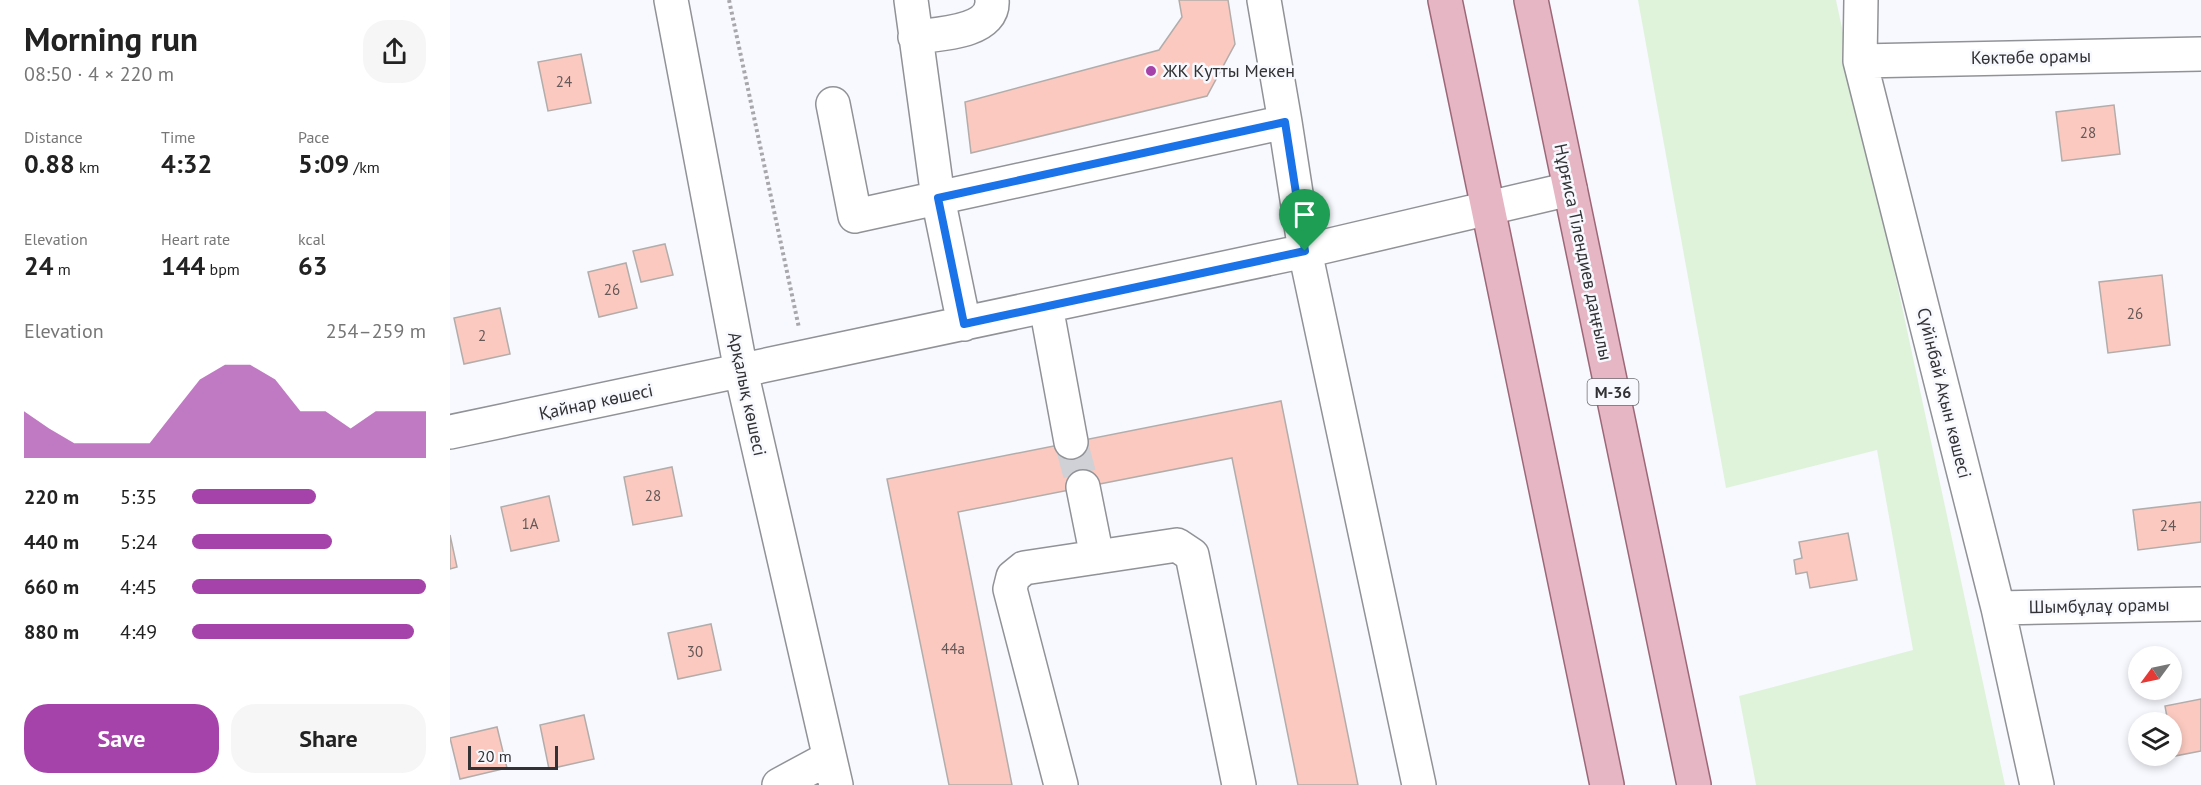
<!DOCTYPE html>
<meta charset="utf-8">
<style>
body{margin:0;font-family:"PT Sans",sans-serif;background:#f6f6f6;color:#222;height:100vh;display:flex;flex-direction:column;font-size:22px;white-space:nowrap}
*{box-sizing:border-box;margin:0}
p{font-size:20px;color:#767676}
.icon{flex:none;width:33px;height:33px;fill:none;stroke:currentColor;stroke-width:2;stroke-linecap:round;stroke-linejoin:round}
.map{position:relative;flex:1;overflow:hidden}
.side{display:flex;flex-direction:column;background:#fff;width:450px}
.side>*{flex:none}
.needle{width:39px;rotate:237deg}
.tools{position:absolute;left:1678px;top:646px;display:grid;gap:12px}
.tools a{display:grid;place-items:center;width:54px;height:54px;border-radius:50%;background:#fff;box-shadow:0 3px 9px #0003;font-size:30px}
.scale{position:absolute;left:18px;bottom:15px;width:90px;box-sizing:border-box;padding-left:6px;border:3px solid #323234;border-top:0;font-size:16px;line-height:21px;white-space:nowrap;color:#323234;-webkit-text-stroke:4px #f8f9fe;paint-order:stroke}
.pin{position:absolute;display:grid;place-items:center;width:51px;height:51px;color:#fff;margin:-62px -26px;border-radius:50% 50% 50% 0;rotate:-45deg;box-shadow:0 0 6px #0007}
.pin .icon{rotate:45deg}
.round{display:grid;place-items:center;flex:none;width:63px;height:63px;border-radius:24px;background:#f6f6f6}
.overview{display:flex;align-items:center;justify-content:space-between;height:102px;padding:0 24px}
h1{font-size:33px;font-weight:600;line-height:45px}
.figures{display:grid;grid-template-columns:repeat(3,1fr);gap:9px;height:102px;padding:6px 24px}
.figures div{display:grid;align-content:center}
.figures b{font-size:26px;font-weight:600}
.figures small{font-size:16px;font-weight:400}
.figures p{font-size:16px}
.chart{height:168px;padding:12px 24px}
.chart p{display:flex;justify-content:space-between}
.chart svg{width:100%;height:108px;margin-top:6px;fill:#a643aa;opacity:.7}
.action{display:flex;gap:12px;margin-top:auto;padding:12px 24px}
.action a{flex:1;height:69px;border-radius:24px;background:#a643aa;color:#fff;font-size:24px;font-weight:600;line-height:69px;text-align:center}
.action a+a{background:#f6f6f6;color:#222}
ul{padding:0 24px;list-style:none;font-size:20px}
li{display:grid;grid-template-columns:96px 72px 1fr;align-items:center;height:45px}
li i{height:15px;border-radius:8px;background:#a643aa}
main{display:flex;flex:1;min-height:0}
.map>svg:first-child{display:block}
.green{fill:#dff3db}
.building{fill:#fbc9bf;stroke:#b2adab;stroke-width:1.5}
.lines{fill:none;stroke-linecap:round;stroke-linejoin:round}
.minor-tunnel{stroke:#d0d1d6;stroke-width:33;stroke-dasharray:33 16;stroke-linecap:butt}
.minor-casing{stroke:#919297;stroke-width:36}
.major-casing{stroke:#9c6878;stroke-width:36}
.path{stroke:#a8a8ac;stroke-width:4;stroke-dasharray:3 3;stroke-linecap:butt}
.minor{stroke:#fff;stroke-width:33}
.major{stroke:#e6b6c4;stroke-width:33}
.route-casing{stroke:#fff;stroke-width:12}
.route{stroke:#1a73e8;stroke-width:8}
.poi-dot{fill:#a643aa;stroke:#f8f9fe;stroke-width:2}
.labels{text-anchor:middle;stroke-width:5;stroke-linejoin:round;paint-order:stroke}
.number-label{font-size:15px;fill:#645857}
.shield{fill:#f8f9fe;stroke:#6d6e71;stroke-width:1.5}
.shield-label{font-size:16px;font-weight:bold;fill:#323234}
.street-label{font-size:18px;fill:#323234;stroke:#f8f9fe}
.poi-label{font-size:18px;fill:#323234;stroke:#f8f9fe;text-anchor:start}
</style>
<main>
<section class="side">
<div class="overview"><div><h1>Morning run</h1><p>08:50 · 4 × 220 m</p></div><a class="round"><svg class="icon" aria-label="share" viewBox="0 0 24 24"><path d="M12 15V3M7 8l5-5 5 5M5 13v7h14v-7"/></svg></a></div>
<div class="figures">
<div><p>Distance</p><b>0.88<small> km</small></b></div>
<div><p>Time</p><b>4:32</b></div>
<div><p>Pace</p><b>5:09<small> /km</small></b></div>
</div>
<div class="figures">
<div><p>Elevation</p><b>24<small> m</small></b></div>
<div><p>Heart rate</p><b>144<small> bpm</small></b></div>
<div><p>kcal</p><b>63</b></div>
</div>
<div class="chart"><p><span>Elevation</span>254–259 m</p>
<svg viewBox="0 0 160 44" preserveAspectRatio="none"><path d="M0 44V25L10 32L20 38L30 38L40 38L50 38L60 25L70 12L80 6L90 6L100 12L110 25L120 25L130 32L140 25L150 25L160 25V44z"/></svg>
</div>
<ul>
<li><b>220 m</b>5:35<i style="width:53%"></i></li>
<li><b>440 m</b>5:24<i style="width:60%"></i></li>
<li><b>660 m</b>4:45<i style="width:100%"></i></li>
<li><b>880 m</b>4:49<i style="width:95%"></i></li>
</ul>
<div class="action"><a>Save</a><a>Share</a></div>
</section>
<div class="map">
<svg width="1751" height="785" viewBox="0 0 1751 785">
<rect width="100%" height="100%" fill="#f8f9fe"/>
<path class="green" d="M1188,0H1386L1555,785H1306L1289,696L1463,650L1427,450L1276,488Z"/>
<path class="building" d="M729,0H778L785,44L757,96L521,153L515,102L709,50L732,17Z
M131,54L141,103L98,111L88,62Z
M1664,105L1670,154L1612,161L1606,112Z
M215,244L223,275L191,282L183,251Z
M176,263L187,308L149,317L138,272Z
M1712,275L1720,345L1658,353L1649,282Z
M50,308L60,354L14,364L4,318Z
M831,401L908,785H848L782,458L508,512L562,785H499L437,479Z
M222,467L232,516L183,525L174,477Z
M99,496L109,541L61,551L51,507Z
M1751,502V542L1688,550L1683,510Z
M1398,533L1407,580L1360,588L1357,572L1346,574L1344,560L1352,558L1349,542Z
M0,535L7,567L0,569Z
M261,624L271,670L228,679L218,633Z
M1751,699V751L1725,756L1722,723H1718L1715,706Z
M134,715L144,759L99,769L90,725Z
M47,727L57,768L10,779L0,738Z"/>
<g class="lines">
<path class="minor-tunnel" d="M621,442L633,487"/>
<g class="minor-casing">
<path id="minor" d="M221,0L291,371L386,785
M461,0L488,198L514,324
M814,0L835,122L855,251L969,785
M1411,0L1410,61L1548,608L1587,785
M465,37C487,34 545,33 542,0
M1410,61L1751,54
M383,104L405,216L835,122
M596,306L621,442
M0,432L855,251L1120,189
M633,487L647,557
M1548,608L1751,604
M329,785L379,758
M611,785L560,589L563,577L574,568L727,545L742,555L789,785"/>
</g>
<g class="major-casing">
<path id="major" d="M995,0L1157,785
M1081,0L1244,785"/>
</g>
<path class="path" d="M279,0L349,328"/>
<use href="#minor" class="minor"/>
<use href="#major" class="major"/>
</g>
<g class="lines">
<g class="route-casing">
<path id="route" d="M835,122L855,251L514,324L488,198Z"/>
</g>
<use href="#route" class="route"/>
</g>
<circle class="poi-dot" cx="701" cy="71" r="6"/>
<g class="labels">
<g class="number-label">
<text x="114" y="87">24</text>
<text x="1638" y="138">28</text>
<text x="162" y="295">26</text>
<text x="1685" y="319">26</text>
<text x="32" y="341">2</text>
<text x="203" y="501">28</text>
<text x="80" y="529">1А</text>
<text x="1718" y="531">24</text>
<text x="503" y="654">44а</text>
<text x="245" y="657">30</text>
</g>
<rect class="shield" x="1137.5" y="379" width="51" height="26" rx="4.5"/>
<g class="shield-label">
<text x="1163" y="398">M-36</text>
</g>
<g class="street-label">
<text transform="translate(1581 57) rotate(-1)" y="6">Көктөбе орамы</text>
<text transform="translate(1133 252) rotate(78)" y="6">Нұрғиса Тілендиев даңғылы</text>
<text transform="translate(1494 393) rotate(76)" y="6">Сүйінбай Ақын көшесі</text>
<text transform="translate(297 394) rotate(78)" y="6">Арқалық көшесі</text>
<text transform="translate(146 402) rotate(-12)" y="6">Қайнар көшесі</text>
<text transform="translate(1649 606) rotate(-1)" y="6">Шымбұлаұ орамы</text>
</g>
<g class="poi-label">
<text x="713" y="77">ЖК Кутты Мекен</text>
</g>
</g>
</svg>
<div class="tools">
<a><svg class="needle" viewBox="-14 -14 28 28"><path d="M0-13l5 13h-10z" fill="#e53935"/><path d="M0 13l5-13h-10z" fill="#767676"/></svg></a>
<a><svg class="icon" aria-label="layers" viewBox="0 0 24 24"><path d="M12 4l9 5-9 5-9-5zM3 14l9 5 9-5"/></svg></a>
</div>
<div class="scale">20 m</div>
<div class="pin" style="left:855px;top:251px;background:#1e9e55"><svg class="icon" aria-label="arrive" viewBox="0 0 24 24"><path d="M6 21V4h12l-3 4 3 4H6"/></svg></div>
</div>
</main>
